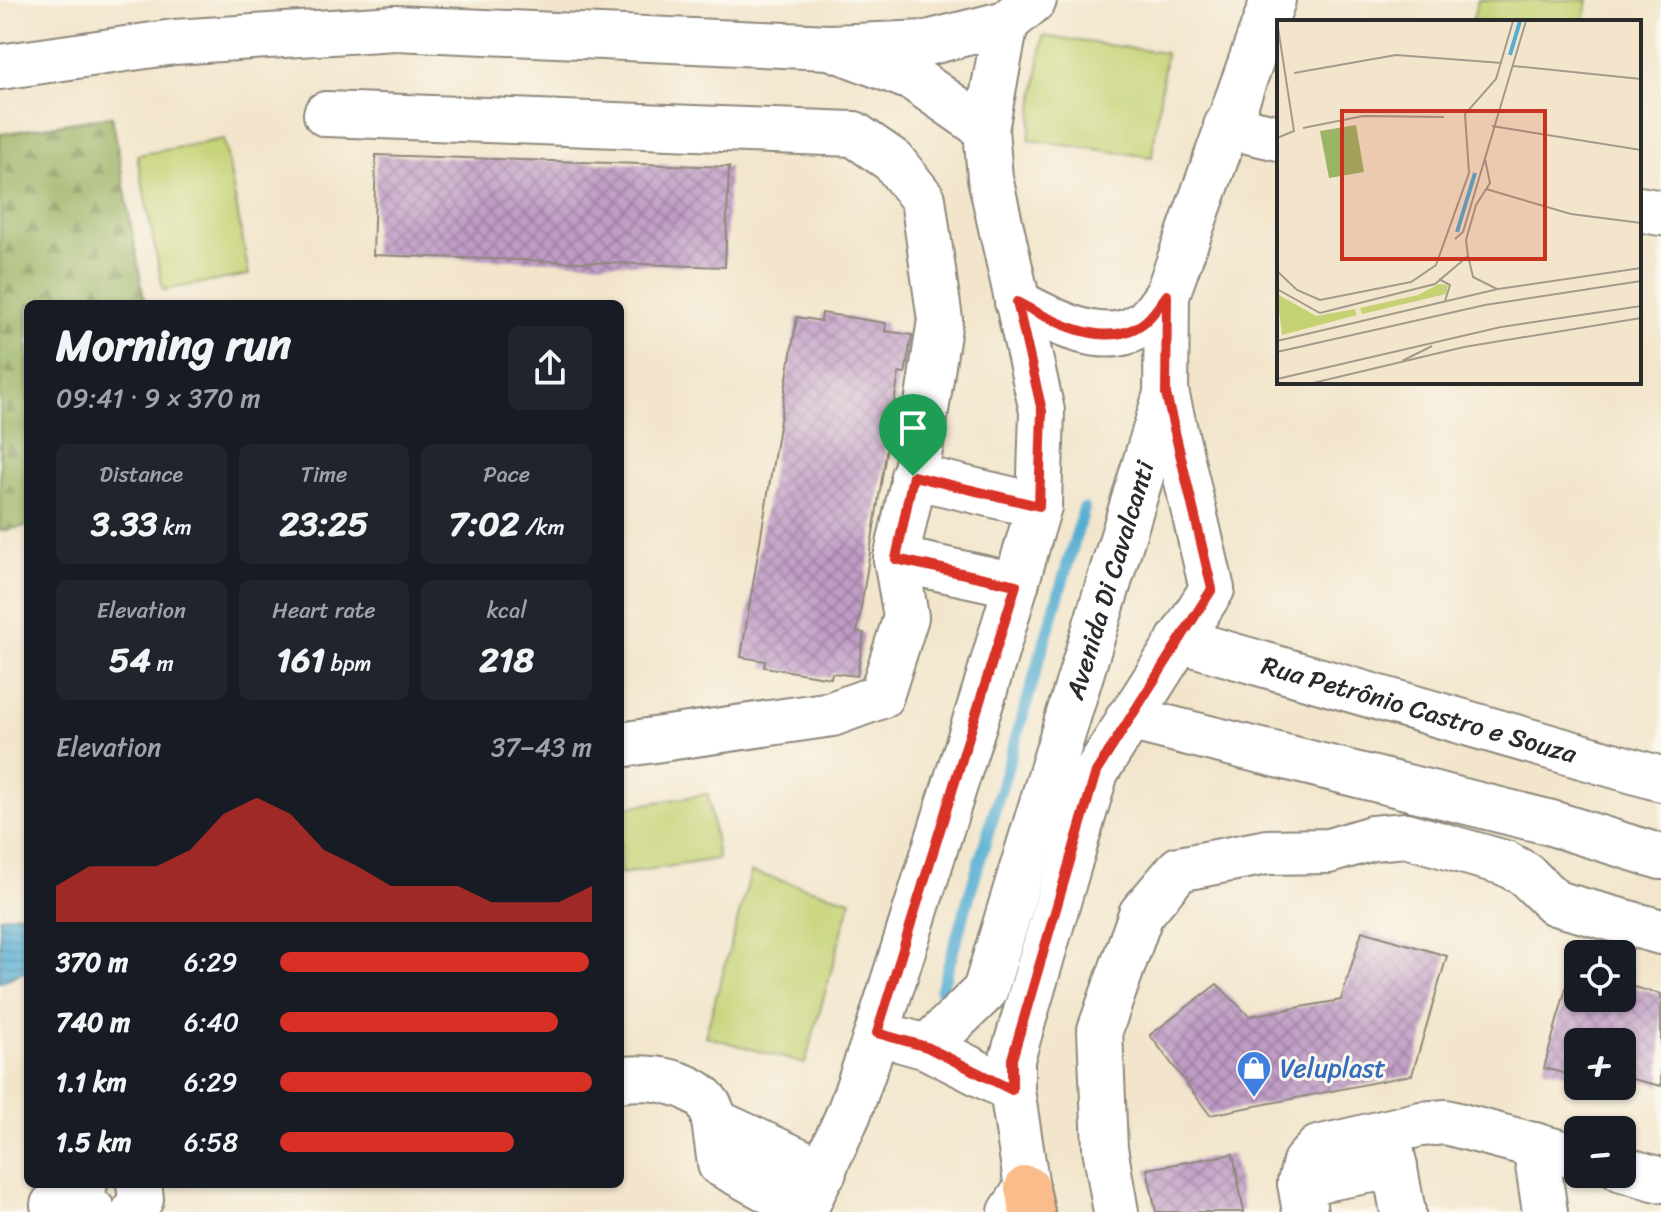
<!DOCTYPE html>
<meta charset="utf-8">
<style>
body{margin:0;font-family:Sriracha,sans-serif;background:#20242c;color:#f1f3f6;height:100vh;display:flex;flex-direction:column;font-size:30px;white-space:nowrap}
*{box-sizing:border-box;margin:0}
p{font-size:26px;color:#9ea1a6}
.icon{flex:none;width:44px;height:44px;fill:none;stroke:currentColor;stroke-width:2;stroke-linecap:round;stroke-linejoin:round}
.map{position:relative;flex:1;overflow:hidden}
.side{position:absolute;left:24px;top:300px;width:600px;height:888px;display:flex;flex-direction:column;background:#171b24;border-radius:12px;box-shadow:0 2px 6px #0004}
.side>*{flex:none}
.fabs{position:absolute;left:1564px;top:940px;display:grid;gap:16px}
.fabs a{display:grid;place-items:center;width:72px;height:72px;border-radius:12px;background:#171b24;box-shadow:0 2px 6px #0004;font-size:40px}
.pin{position:absolute;display:grid;place-items:center;width:68px;height:68px;color:#fff;margin:-82px -34px;border-radius:50% 50% 50% 0;rotate:-45deg;box-shadow:0 0 8px #0007}
.pin .icon{rotate:45deg}
.round{display:grid;place-items:center;flex:none;width:84px;height:84px;border-radius:12px;background:#20242c}
.headline{display:flex;align-items:center;justify-content:space-between;height:136px;padding:0 32px}
h1{font-size:44px;font-weight:800;line-height:60px}
.metrics{display:grid;grid-template-columns:repeat(3,1fr);gap:12px;height:136px;padding:8px 32px}
.metrics div{display:grid;align-content:center;border-radius:12px;background:#20242c;text-align:center}
.metrics b{font-size:34px;font-weight:800}
.metrics small{font-size:22px;font-weight:400}
.metrics p{font-size:22px}
.chart{height:224px;padding:16px 32px}
.chart p{display:flex;justify-content:space-between}
.chart svg{width:100%;height:144px;margin-top:8px;fill:#d93025;opacity:.7}
ul{padding:0 32px;list-style:none;font-size:26px}
li{display:grid;grid-template-columns:128px 96px 1fr;align-items:center;height:60px}
li i{height:20px;border-radius:10px;background:#d93025}
.map>svg:first-child{display:block}
.green{fill:#c5d274;stroke:#787e50;stroke-width:2}
.forest{fill:url(#forest-firs);stroke:#647048;stroke-width:2}
.water{fill:url(#water-rules);stroke:#406c7e;stroke-width:2}
.lines{fill:none;stroke-linecap:round;stroke-linejoin:round}
.stream{stroke:#54add2;stroke-width:12}
.building{fill:url(#building-cross-hatch)}
.minor-casing{stroke:#8e887b;stroke-width:48}
.major-casing{stroke:#8e887b;stroke-width:48}
.minor{stroke:#fff;stroke-width:44}
.major{stroke:#f9bc8a;stroke-width:44}
.route-casing{stroke:#fff;stroke-width:16}
.route{stroke:#d93025;stroke-width:10}
.labels{text-anchor:middle;stroke-width:6;stroke-linejoin:round;paint-order:stroke}
.street-label{font-size:26px;fill:#2b2b2b;stroke:#fbf7ec}
.shop-label{font-size:26px;fill:#366cbe;stroke:#fbf7ec;text-anchor:start}
.inset-river{fill:none;stroke:#54add2;stroke-width:4}
.inset-road{fill:none;stroke:#a29b8b;stroke-width:2}
.view{fill:#c8321e;fill-opacity:0.15;stroke:#c8321e;stroke-width:4}
.inset-edge{fill:none;stroke:#2b2b2b;stroke-width:4}
</style>
<div class="map">
<svg width="1661" height="1212" viewBox="0 0 1661 1212">
<defs>
<pattern id="forest-firs" width="22" height="20" patternUnits="userSpaceOnUse" patternTransform="scale(2)"><rect width="22" height="20" fill="#9cb466"/><path d="M5 1l3.5 6h-7zM16 11l3.5 6h-7z" fill="#7f9354"/></pattern>
<pattern id="water-rules" width="6" height="5" patternUnits="userSpaceOnUse" patternTransform="scale(2)"><rect width="6" height="5" fill="#54add2"/><path d="M0 2.5h6" fill="none" stroke="#468dab"/></pattern>
<pattern id="building-cross-hatch" width="8" height="8" patternUnits="userSpaceOnUse" patternTransform="scale(2)"><rect width="8" height="8" fill="#c09cc6"/><path d="M0 0l8 8M0 8l8-8" fill="none" stroke="#9c7fa1"/></pattern>
</defs>
<rect width="100%" height="100%" fill="#fbf7ec"/>
<filter id="ink" filterUnits="userSpaceOnUse"><feTurbulence type="fractalNoise" baseFrequency=".0125" numOctaves="2"/><feDisplacementMap in="SourceGraphic" scale="16" xChannelSelector="R" yChannelSelector="G"/><feConvolveMatrix kernelMatrix="1 2 1 2 8 2 1 2 1" color-interpolation-filters="sRGB"/></filter>
<filter id="wash" filterUnits="userSpaceOnUse"><feTurbulence type="fractalNoise" baseFrequency=".006" numOctaves="4" result="noise"/><feDisplacementMap in="SourceGraphic" scale="32" xChannelSelector="R" yChannelSelector="G"/><feGaussianBlur stdDeviation="1.8" result="paint"/><feColorMatrix in="noise" values="0 0 0 0 0 0 0 0 0 0 0 0 0 0 0 0 0 1.4 0 .05"/><feComposite in="paint" operator="in"/></filter>
<g filter="url(#wash)">
<rect width="100%" height="100%" fill="#f2e5cb"/>
<path class="green" d="M1478,0H1588L1584,22H1472Z
M1043,36L1166,53L1152,157L1029,140Z
M224,139L249,275L163,290L137,155Z
M708,794L718,859L620,874V808Z
M751,872L851,900L805,1064L705,1036Z"/>
<path class="forest" d="M112,116L145,304H28V526L0,531V134Z"/>
<path class="water" d="M28,912V970L0,982V917Z"/>
<g class="lines">
<path class="stream" d="M941,991L1084,509"/>
</g>
<g id="blocks">
<path class="building" d="M376,155L729,167L725,267L373,255Z
M822,313L886,323L885,331L912,335L905,374L899,373L857,632L864,633L857,676L832,673L831,678L764,667L765,661L741,657L797,317L821,321Z
M1362,931L1447,956L1412,1075L1210,1115L1150,1035L1217,984L1249,1016L1341,1000Z
M1571,970L1578,972V998H1622V984L1661,994V1086L1628,1078L1625,1090L1612,1086H1622V1042H1578V1077L1544,1068Z
M1233,1154L1244,1212H1156L1147,1169Z"/>
</g>
</g>
<g filter="url(#ink)">
<use href="#blocks" fill-opacity="0" stroke="#8e887b" stroke-width="2"/>
<g class="lines">
<g class="minor-casing">
<g id="minor">
<path d="M0,67L174,42L395,28L830,47"/>
<path d="M326,114L854,134L893,161L923,199L940,320L920,450L896,559L906,617L881,696L832,714L620,745"/>
<path d="M1226,126L1279,138"/>
<path d="M986,129L914,79L830,47L927,43L1006,23"/>
<path d="M1639,209L1661,213"/>
<path d="M1017,302C1051,320 1105,351 1142,324C1152,318 1160,304 1167,295"/>
<path d="M913,476L1039,506"/>
<path d="M896,559L1016,585"/>
<path id="s1" d="M1179,640L1661,779"/>
<path d="M1128,718L1548,822L1661,857"/>
<path d="M902,1040L927,1047L1012,1090"/>
<path id="s2" d="M927,1047L985,991L1166,394L1167,295L1273,0"/>
<path d="M620,1080C649,1074 711,1082 714,1121"/>
<path d="M1389,1137L1403,1212"/>
<path d="M1535,1145L1545,1212"/>
<path d="M1622,1169L1661,1180"/>
<path d="M1300,1183L1395,1166"/>
<path d="M85,1184L53,1205L93,1211"/>
<path d="M805,1210L720,1164L714,1121L824,1172"/>
<path d="M134,1212L141,1199L139,1184"/>
<path d="M804,1212L849,1113L877,1033L984,693L1039,506L1042,411L990,178L986,129L1006,23L1034,0"/>
<path d="M1011,1212L1027,1188L1012,1090V1059L1096,772L1212,589L1167,396"/>
<path d="M1116,1212L1105,1148L1100,1030L1141,914L1179,869L1267,852L1329,851L1372,838L1406,835L1505,863L1525,874L1555,903L1661,932"/>
<path d="M1305,1212L1300,1183L1305,1162L1318,1148L1421,1124L1446,1122L1578,1157"/>
</g>
</g>
<g class="major-casing">
<path id="major" d="M1027,1188L1032,1212"/>
</g>
<use href="#minor" class="minor"/>
<use href="#major" class="major"/>
</g>
</g>
<g class="lines" filter="url(#ink)">
<g class="route-casing">
<path id="route" d="M1167,295L1166,394L1212,589L1096,772L1012,1059V1090L927,1047L877,1033L1016,585L896,559L913,476L1039,506L1042,411L1017,302C1051,320 1105,351 1142,324C1152,318 1160,304 1167,295Z"/>
</g>
<use href="#route" class="route"/>
</g>
<defs>
<g id="shop-pin" transform="scale(1.8)"><path d="M0 17L-7.5 6A9.5 9.5 0 1 1 7.5 6Z" fill="#3f7fe0" stroke="#fbf7ec"/><path d="M-5-2.5h2.3a2.7 3.5 0 0 1 5.4 0H5L5.5 6h-11ZM-1.5-2.5h3a1.5 2.3 0 0 0-3 0Z" fill="#fff"/></g>
</defs>
<g fill-rule="evenodd">
<use href="#shop-pin" x="1254" y="1068"/>
</g>
<g class="labels">
<g class="street-label">
<text dy="9" stroke="none"><textPath href="#s2" startOffset="510">Avenida Di Cavalcanti</textPath></text>
<text dy="9" stroke="none"><textPath href="#s1" startOffset="250">Rua Petrônio Castro e Souza</textPath></text>
</g>
<g class="shop-label">
<text x="1280" y="1077">Veluplast</text>
</g>
</g>
<g transform="translate(1277 20)">
<rect width="364" height="364" fill="#f2e5cb"/>
<path d="M162,264L171,265L169,274L85,294L83,288L141,275ZM0,274L39,296L78,289L80,295L5,315Z" fill="#c5d274"/>
<path d="M79,105L87,152L52,158L43,111Z" fill="#9cb466"/>
<path class="inset-river" d="M233,35L243,1M180,212L198,153"/>
<path class="inset-road" d="M236,46L364,59M17,53L119,35L225,43M215,106L364,130M26,108L86,96L167,97M0,118L17,111L0,1M209,169L294,194L364,203M178,219L186,212L249,1M191,236L196,257L220,269M0,251L20,270L43,280L134,262L159,245L192,153L188,94L219,59L236,1M162,259L173,265L168,281M0,269L43,293L158,264L191,236L189,220L199,185L213,163L208,139M0,321L221,269L364,248M0,332L208,285L364,261M125,341L155,326M0,359L224,307L364,286M36,363L187,327L364,298"/>
<path class="view" d="M65,91H268V239H65Z"/>
<rect width="364" height="364" class="inset-edge"/>
</g>
</svg>
<div class="fabs">
<a><svg class="icon" aria-label="locate" viewBox="0 0 24 24"><circle cx="12" cy="12" r="6"/><path d="M12 2v4M12 18v4M2 12h4M18 12h4"/></svg></a>
<a>+</a>
<a>−</a>
</div>
<div class="pin" style="left:913px;top:476px;background:#1e9e55"><svg class="icon" aria-label="arrive" viewBox="0 0 24 24"><path d="M6 21V4h12l-3 4 3 4H6"/></svg></div>
<section class="side">
<div class="headline"><div><h1>Morning run</h1><p>09:41 · 9 × 370 m</p></div><a class="round"><svg class="icon" aria-label="share" viewBox="0 0 24 24"><path d="M12 15V3M7 8l5-5 5 5M5 13v7h14v-7"/></svg></a></div>
<div class="metrics">
<div><p>Distance</p><b>3.33<small> km</small></b></div>
<div><p>Time</p><b>23:25</b></div>
<div><p>Pace</p><b>7:02<small> /km</small></b></div>
</div>
<div class="metrics">
<div><p>Elevation</p><b>54<small> m</small></b></div>
<div><p>Heart rate</p><b>161<small> bpm</small></b></div>
<div><p>kcal</p><b>218</b></div>
</div>
<div class="chart"><p><span>Elevation</span>37–43 m</p>
<svg viewBox="0 0 160 44" preserveAspectRatio="none"><path d="M0 44V33L10 27L20 27L30 27L40 22L50 11L60 6L70 11L80 22L90 27L100 33L110 33L120 33L130 38L140 38L150 38L160 33V44z"/></svg>
</div>
<ul>
<li><b>370 m</b>6:29<i style="width:99%"></i></li>
<li><b>740 m</b>6:40<i style="width:89%"></i></li>
<li><b>1.1 km</b>6:29<i style="width:100%"></i></li>
<li><b>1.5 km</b>6:58<i style="width:75%"></i></li>
</ul>
</section>
</div>
